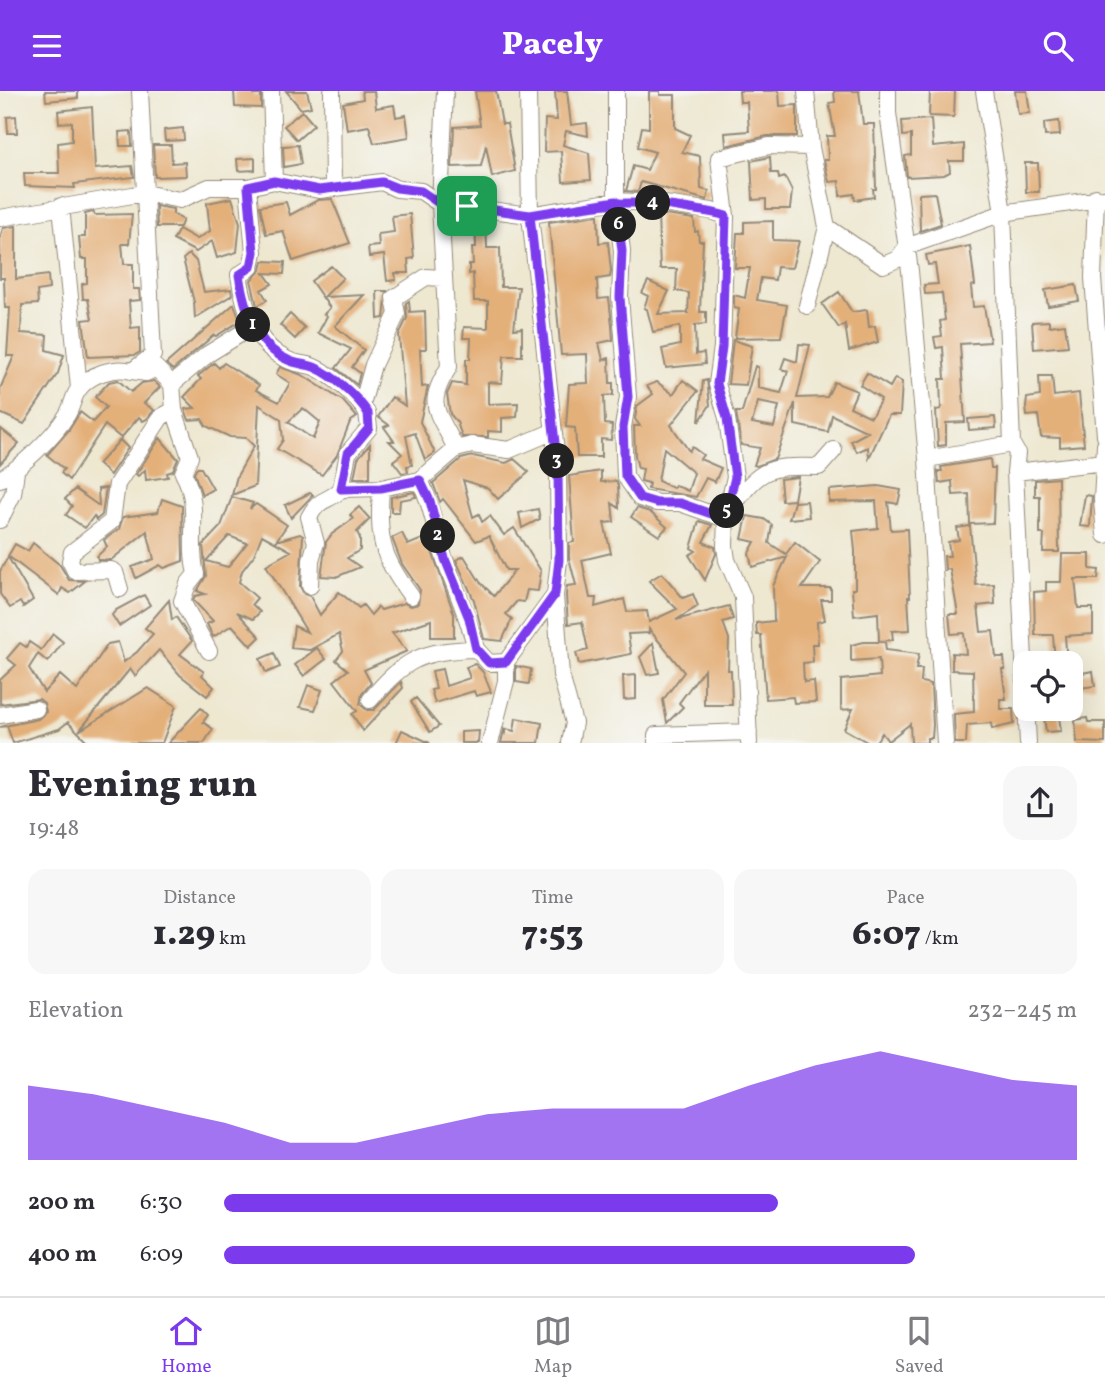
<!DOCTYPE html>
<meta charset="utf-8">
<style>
body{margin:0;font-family:Vollkorn,serif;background:#f7f7f7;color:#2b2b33;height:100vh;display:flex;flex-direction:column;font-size:26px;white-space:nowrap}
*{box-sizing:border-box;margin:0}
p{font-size:23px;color:#7c7c81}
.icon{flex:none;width:38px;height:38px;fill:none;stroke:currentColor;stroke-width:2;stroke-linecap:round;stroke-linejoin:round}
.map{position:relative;height:652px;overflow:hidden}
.sheet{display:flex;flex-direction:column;background:#fff;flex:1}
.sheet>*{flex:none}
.fabs{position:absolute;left:1013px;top:560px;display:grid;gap:14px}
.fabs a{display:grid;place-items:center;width:70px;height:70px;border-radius:14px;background:#fff;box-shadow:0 7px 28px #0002;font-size:35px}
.pin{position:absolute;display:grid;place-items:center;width:60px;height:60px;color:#fff;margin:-30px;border-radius:14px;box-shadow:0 4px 10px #0006}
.km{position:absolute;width:35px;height:35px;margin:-18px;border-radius:50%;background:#222;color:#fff;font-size:19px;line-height:35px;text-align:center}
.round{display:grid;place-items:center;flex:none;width:74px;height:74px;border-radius:21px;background:#f7f7f7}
.summary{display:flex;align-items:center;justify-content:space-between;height:119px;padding:0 28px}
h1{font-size:38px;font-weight:800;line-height:52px}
.stats{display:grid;grid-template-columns:repeat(3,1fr);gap:10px;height:119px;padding:7px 28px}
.stats div{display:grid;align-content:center;border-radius:18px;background:#f7f7f7;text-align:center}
.stats b{font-size:35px;font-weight:800}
.stats small{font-size:19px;font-weight:400}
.stats p{font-size:19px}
.chart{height:196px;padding:14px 28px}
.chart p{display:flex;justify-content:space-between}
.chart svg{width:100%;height:126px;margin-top:7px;fill:#7c3aed;opacity:.7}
ul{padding:0 28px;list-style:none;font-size:23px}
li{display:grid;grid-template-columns:112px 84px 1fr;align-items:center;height:52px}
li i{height:18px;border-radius:9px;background:#7c3aed}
header{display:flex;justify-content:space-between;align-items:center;height:91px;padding:0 28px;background:#7c3aed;color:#fff;font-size:32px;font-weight:800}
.menu{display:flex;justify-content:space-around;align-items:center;height:98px;border-top:2px solid #e1e1e2;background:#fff;font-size:19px;color:#7c7c81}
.menu a{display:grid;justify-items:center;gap:4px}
.menu .active{color:#7c3aed}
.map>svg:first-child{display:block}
.building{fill:#e4b07a;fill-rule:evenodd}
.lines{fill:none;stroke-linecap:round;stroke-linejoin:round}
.minor-casing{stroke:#948978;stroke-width:18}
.minor{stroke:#fff;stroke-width:16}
.route-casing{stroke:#fff;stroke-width:14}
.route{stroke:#7c3aed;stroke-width:9}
</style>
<header><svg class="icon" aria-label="menu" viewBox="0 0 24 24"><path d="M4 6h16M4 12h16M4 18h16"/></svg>Pacely<svg class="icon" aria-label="search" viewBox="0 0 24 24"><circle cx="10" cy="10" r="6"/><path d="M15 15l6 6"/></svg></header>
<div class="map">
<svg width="1105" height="652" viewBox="0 0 1105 652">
<rect width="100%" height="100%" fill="#f6f6f2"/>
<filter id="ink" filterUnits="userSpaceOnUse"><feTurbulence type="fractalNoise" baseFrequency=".0143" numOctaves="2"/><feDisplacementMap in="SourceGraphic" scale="14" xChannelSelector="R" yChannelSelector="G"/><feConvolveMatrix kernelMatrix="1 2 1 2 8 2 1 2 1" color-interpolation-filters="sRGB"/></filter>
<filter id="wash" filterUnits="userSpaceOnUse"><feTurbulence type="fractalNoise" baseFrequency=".00686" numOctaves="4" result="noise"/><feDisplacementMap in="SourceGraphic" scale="28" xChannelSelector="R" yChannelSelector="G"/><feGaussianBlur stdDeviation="1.57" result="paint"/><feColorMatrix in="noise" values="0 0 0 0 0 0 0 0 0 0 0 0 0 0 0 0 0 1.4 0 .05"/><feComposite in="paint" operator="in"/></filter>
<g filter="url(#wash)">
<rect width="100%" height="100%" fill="#eee8d1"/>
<g id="blocks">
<path class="building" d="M45,0H78V7L46,10Z
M234,0H254V4H261V17L235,16Z
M286,0H307L311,16L301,18Z
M362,0H374L376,17L394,14L396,26L406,24L409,46L374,52L369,35L347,39L343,12L363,8Z
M475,0H496L502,33H507L515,80L492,86L486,54L481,75L452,76L454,36L480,34Z
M555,0H567L571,34L587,32L588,45L566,40L563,54L589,62L591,89L563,91L561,60L544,61L545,28L557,29Z
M649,0H660V4H675V37L690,44L682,61L700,65L701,98L709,100L707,109L641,91L638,101L626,100L633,75L647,79L655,61L638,56L642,36L649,37Z
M739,0H779L780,15L797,14V45H767L726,55L725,42L749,40L747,11H740Z
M834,0H859L863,33H874L876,98H873L874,106L855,109L854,103L840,105L839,90L829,91L824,69H828L827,45H835L829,12L835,11Z
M930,0H955L954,26L929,25Z
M1015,0H1027L1030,22L1018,23Z
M92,16L95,78L132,75L134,86L74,93L75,97L25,95L24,82H59L58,52L72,50V31L59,32L58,20Z
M302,20L314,34L297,49L284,35Z
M16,25L17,42H8L7,26Z
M931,28L933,56L964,53V70H949L950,81L944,84L907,86L905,65L911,64V44L903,45L902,30Z
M1059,30L1060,44L1045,45L1044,32Z
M183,37L184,49L165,50L164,39Z
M131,40L132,55H120L119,41Z
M153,54H171L172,72L185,71L186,85L155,86Z
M298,54L301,73L284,76L283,55Z
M770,66L771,82H778L779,88L785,86L792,100L790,118H766V108L753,109L751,70Z
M255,67V79L238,80L237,68Z
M1025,72H1038L1039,101H1026Z
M935,102L941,133L920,140L919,103Z
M232,107L240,132L237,161L217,167L212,150L196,161L173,149L179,138L197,148L210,140L207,112Z
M332,108L350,152L293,170L283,140L266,143L260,115L286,111L290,124L318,109Z
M156,115L173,118V123L183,129L180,136H157Z
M93,121L95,124L132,123L129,153H122L124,173H133V198H139L140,209L129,210L131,237L140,236V261L135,264L88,266L83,229L92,228L88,208H83L82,193L87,192V168H81L79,146H85V123Z
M410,123L414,167L408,168L409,182H395L396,189L387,190L384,164L369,166L368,156L379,155L378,143L394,141L392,125Z
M658,123L694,128L695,141L698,140L699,150H703L700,221H706V233L695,234L696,263L704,262L705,273L666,277L662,258L680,254V235L653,241L647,218L644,217L648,205L642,202L648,190L669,200L658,223L688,222L689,202L676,200L677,178H660Z
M598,124L599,152L608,151L611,180L610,186L597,188L598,208L609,207L612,234L613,249L599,252L603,269L609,267L610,292H613V304L604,305L605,333L612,334L611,349L601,348V366H577L575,337L566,336L569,293L588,292L587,263L561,264L549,131Z
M475,130H486L487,157H500L501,196H519L514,238L522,237V265H504L502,292L488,291V313L518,312L517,326L502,327V341L488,340V346H462L457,331L450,323L447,303L452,292L466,294V268H470L471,247H463L464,236L488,237V210H474L473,182L469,183V173H473L472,156H476Z
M773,130V149L799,150L792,177L777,176L775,189L761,187L757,209L787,214L781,246L735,247L739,218L734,217V204L745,207L750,177H735L737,142H744V131Z
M16,135V188L48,184L49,198L37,200L38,213L22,214L21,242L47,244L46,259L64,264L58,282L24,333L0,322V298L14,265H7L10,217H5L4,187H0V148L3,137Z
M970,155L975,194L971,195L973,216L984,215L990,251L960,253L965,331L946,332V354L938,355L936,319L941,318L940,288H945L943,256L936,257L934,246L942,245L940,230L945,229L942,202L925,203L924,194L938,193L935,173L928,174L926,164Z
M189,163L196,170L204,201L231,198L232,204L195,227L194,211L183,168Z
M263,170L285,171L284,183L264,182L272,193L261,199L267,209L257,215L251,189L261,179Z
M331,175L343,187L324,206L364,204L335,235L364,259L352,276L360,282L357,294L336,277L351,258L318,242L327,225L324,223L330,217L311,190Z
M1076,194L1079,210L1048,215L1045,199Z
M377,200H387L384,227L378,228Z
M839,201L852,221L867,219L869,236L875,235L878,251L849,260L845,233L839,237L822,213Z
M409,210L410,221L425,220L426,258H420L422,296L428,295L420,331L435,362L425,369L415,342L406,345L412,374L407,375L408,381L402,382L393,370L402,363L389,350H394L384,336L389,334L378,326L392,306L405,315L399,244L407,227L406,212Z
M234,213L240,230L216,245L214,244L173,279L166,273Z
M290,223L305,237L295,248L280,234Z
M1049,230V235L1065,233L1068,255L1034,258L1032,231Z
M733,249L752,255L746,294L728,293Z
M799,253L810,254L797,307L827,306L834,291L857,300L850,316L871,326L881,308L860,294L867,282L890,296L895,287L902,291L900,324H889L869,367L868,356L857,361L851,350L868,341L832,324L828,341L795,334V312L775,368L757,375L754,374L760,357L741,354L736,321H742L755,275L758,276V297L781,302L788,280L781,278L785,267L797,271ZM758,311L779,315L774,336L752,332Z
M214,272L219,277L224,272L259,294L256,299L279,311L290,292L276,283L280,276L302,284L343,310L357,326L350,331L337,364L322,384L277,358L283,349L281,328L259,314L255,395L232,404L237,385L254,355L246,347L230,346L206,335L202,328L189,329L185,318L195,317L184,306L201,288L198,285ZM303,317L320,331L313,348L288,331Z
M1039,285H1052L1054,305L1079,302L1084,354L1060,356V347L1041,346L1038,324L1027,325L1026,316L1027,307L1040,305Z
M118,289L131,301L142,292L154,290L160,296L144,312L154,319L147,328L143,330L139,326L121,347L105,334L69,389L61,382L64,378L47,364L69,339L80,321L93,331L106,316L95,306L109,291Z
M683,289L698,300L671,334L689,360L692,356L703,364L700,368L721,377L715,391L706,387L696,406L648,398L649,392L641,390L643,378L638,377L635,365L634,335H640L635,328L637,315L653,303L647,295L657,291L673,303ZM664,357L694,382L688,400L675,394L673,397L658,390Z
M707,289L710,314L699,331L703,290Z
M995,326L996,337L969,339L968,328Z
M0,337L19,352L0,373Z
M160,347L178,368L173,380L167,382L168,386L146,389L145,379L138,385L136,383Z
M120,349L128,357L110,384L98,373Z
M370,353V387H354L358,367Z
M473,365L506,372L514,368L529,381L498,408L488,397L463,389L473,426L479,423L482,431L490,425L504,444L514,437L541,480L538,500L527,499L524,511L517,510L506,523L512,528L502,550L484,548L474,509L456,469L464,465L480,491L494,505L515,479H506L489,445L476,450L443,408L440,411L433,392L461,368Z
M990,368L991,377H995L993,432L970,433L969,403L953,404L952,390L939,392L938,380H942L941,376Z
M197,377H201L213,398L202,404L194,382Z
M601,380V391L616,390L618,394L619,417L612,412L614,431L604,432L611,462L582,469L590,507H596L595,516L624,508L627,521L647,520L649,531L677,518L649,490L662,482L683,507L693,503L698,515L676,529L729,515L733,528L723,531L729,548L728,579H731L732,614H704V578L679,612L683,616L667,632L663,609L684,581L649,538V542L628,543L631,563L579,573L576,562L588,559L582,531L568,533L566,504L567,495L576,494L569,467V452L574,451L569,385Z
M798,386L794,409L782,410L780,388Z
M1058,387L1059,461H1043L1044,443H1040V405H1035V389Z
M878,395L901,399L898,413L888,411L891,439L907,438L910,506H908L910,539L892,540L893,549L879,550L878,522L854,525L852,498H855V460L853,440L878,437L876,410L829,411V399Z
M106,397L102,424L96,429L94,425L85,437L66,424L72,415L65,408L75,398L99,415L98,398Z
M414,401L416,406L400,409L399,421H391V406Z
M310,402L313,404L291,427L285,414Z
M1085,404L1092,405L1090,436L1080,435Z
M232,406L253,412L250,418L256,413L287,434L276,450L300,443L303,445L300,495L304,503L310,505L320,524L339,501L359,517L363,514L371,524L378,516L381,519L404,512L411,515L418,513L420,499L402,473L392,447L402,442L408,454L427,446L454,523V546H431V529L392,542L407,560L364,579L371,592L362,603L360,613L367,619H374L401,591L403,597L363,640L352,623L357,620L334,590L348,579L336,569L343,560L339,543L310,559L291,557L294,535L307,541L266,474L291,460L262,444L254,464L242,480L239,491L257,507L252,513L260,521L253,528L237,521L260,546L251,555L232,534L213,546L207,533L213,530L193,509L195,505L205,503L197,500L206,485L203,454L221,435ZM229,445L247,452L228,476L206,470Z
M162,408L182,415L183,470L164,477L160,474L136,487L132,476L154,468L147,440L111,469H98L97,465L107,456L104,449L119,438L123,426L158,421Z
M807,410L809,426L789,428L794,411Z
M359,416L370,428L357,441L360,447V459L347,467L360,476L336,486L321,485L326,451L332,443L353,428L350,424Z
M637,417L650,421L667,436L659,445L631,426Z
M538,418L540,428L522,437L519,422Z
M747,425L764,428L772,434L769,452L786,463L795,451L820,471L802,497H831V509H821L825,529L817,531L818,553H812L813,571L803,572L804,591L814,590L816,611L794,612L793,606L766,608L761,544H757L756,532L774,530L773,495L787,466L752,476L749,462L755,451L742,448Z
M699,430L712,434L703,451L715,456L716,463L705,489L689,464L696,460L691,457Z
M970,435L976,494L994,493L995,513L978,515L981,541L993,540L996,566H1004L1005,578H1002L1006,608H1000L1001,618H1013L1014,633L992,638L991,632L967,634L966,652H955L954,623L974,621L973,580L952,579V562L966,563L964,542L951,543L949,523H958L950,478L945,479L944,465H950L948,451L959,449L957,437Z
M33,452L60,474L69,489L85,490L70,502L62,497L59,504L8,465L15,453L28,460Z
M1062,463H1090V478L1099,479L1098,488H1075L1078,517H1093V543L1065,545L1067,572H1055L1053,544H1035L1034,501L1046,500V491H1061Z
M8,466L33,509L23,516L20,511L10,517L0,503V480Z
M144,504L150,514L119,535L112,524L116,519Z
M169,509L172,529L176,526L192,550L180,563L204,581L202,584L214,596L207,605L180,584L159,559L135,585L130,578L79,640L148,597L176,615L162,652H89L68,631L59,638L13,652L7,635L0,636L38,628L46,621L44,612L39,608L0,613V589L16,574L7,567L20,552L26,556L29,551L41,559L53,543L63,551L48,571L38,563L29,577L44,601L60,584L77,599L108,553L118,551L124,571L137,561L153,543L145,537Z
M864,551H885L886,559L919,563L916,578H922L921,591L931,593L933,634L932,647H927V652H911L910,633L888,650L882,642L875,652H869L844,638L853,618L841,619V589L880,585L879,568L851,570V554Z
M653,552L659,582L647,584L640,566Z
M317,557L326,568L304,585L295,574Z
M274,562L280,576L266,582L260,568Z
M475,573L483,581L491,601L476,605L474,600L435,612L431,599L436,598L432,580L442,578L446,595L470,587L466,576Z
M516,575L531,578L529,593L516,591Z
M1093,580L1095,595L1071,598V584Z
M636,584V608L624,609L623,585Z
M308,594L322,599L315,619L300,616Z
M416,607L439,635L430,641L411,611Z
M201,617L208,624L203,631L213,638L204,652H168Z
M1043,618H1058L1061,640L1046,641Z
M516,627L542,632L539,652H501L504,639L505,642L506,638L514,640Z
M1087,627L1088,631H1105V652L1077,651L1075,629Z
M402,639L430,652H396Z
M479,640L478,652H461V641Z"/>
</g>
</g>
<g filter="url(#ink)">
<use href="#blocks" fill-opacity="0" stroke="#948978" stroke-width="2"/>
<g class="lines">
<g class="minor-casing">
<path id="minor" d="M271,0L274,90
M332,0L333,97
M445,0L440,113L449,276C424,316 438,319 456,358
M616,0V110L622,160L620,206L628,306L623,336L625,385L640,407L657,412H680L720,426L726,424C759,379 763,374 819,376L834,359
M806,0L811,56L827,136L807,215
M888,0V22L910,180L927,368L1012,353L1017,362L1015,381L1028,652
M984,0L1003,122L1012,353
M248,96L254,161L251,176L239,184C244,216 255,255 288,269C296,273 306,273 314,276C333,284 357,306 367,322L369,337L348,362L341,398
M1096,106L1093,187L1105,345
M61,115L79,297
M0,127L144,102L180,109L209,96H248L274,90L319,99L382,91L397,98L421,100L440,113L530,124L616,110L658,112L712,120L726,125
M827,136L883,174L898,168L906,156L1003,122L1105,107
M132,280L146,282L156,277L172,293L174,319L190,366L183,382C202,415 187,449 196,483L188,493L182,510L209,560
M172,293L208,263L253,235
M362,314L373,274L397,223L394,207L426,186L443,187
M1105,354L1102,409L1105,444
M927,368L945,652
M1015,381L1105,371
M0,388C21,377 54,345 67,324C72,316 73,306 78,299C89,283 115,275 132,280L153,264L140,0
M420,389C432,414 435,440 444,466C455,497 468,525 476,558
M381,397C378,447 380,464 411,505
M0,429L13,403L16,380
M310,495L311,469L316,452L309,426C321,404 329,412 341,398L381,397L420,389L456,358L472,354L509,359L552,341
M120,498L115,481L111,479L75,480L70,470L72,461L112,430L117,393L161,326L174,319
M555,504L561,584L574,632L570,652
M370,609C404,568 423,559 476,558L489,572L506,571
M0,624L36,618
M490,652L506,590V571L555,504L559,469L558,379L530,124L528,0
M656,652V644L749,641
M749,652L743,506L727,469L725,455L726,424L735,386L727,327L717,293L722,256L726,125L719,67L769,55L811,56"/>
</g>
<use href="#minor" class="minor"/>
</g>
</g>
<g class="lines" filter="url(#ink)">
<g class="route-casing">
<path id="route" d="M467,115L440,113L421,100L397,97L382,91L319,99L274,90L248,96L254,161L251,176L239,184C244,216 255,255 288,269C296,273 306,273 314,276C333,284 357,305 368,322L369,337L348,362L341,398L381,397L420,389L430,410L445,468L469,527L476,558L489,572L506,571L555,503L559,469L558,379L530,124C591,115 621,106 684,117C699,120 712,120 726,125L722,256L717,293L727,327L735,386L726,424L720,426L680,412H657L640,407L625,385L623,336L628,306L620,206L622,160L616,110L530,124L467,115"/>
</g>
<use href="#route" class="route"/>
</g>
</svg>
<div class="fabs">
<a><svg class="icon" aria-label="locate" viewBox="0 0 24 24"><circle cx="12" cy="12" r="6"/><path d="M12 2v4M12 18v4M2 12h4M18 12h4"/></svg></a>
</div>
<div class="pin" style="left:467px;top:115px;background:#1e9e55"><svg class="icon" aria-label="arrive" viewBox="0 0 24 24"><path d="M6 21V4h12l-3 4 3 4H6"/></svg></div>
<b class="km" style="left:253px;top:234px">1</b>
<b class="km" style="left:438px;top:445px">2</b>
<b class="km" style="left:557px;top:370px">3</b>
<b class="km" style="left:653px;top:112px">4</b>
<b class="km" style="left:727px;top:420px">5</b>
<b class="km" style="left:619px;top:134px">6</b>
</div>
<section class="sheet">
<div class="summary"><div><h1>Evening run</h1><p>19:48</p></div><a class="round"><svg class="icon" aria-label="share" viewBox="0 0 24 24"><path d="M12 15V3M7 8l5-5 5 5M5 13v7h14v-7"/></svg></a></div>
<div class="stats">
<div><p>Distance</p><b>1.29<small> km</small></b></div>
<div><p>Time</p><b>7:53</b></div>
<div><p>Pace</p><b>6:07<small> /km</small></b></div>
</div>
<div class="chart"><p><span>Elevation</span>232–245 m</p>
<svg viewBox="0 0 160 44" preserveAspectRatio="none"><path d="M0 44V18L10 21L20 26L30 31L40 38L50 38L60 33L70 28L80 26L90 26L100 26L110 18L120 11L130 6L140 11L150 16L160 18V44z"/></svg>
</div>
<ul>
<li><b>200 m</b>6:30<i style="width:65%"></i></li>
<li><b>400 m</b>6:09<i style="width:81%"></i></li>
</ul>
</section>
<nav class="menu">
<a class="active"><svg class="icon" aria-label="home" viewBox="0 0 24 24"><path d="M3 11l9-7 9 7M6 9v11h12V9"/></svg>Home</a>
<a><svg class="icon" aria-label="map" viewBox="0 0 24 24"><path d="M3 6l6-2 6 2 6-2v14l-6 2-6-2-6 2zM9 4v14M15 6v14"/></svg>Map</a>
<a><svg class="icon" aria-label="saved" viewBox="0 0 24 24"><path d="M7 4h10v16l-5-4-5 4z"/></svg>Saved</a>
</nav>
